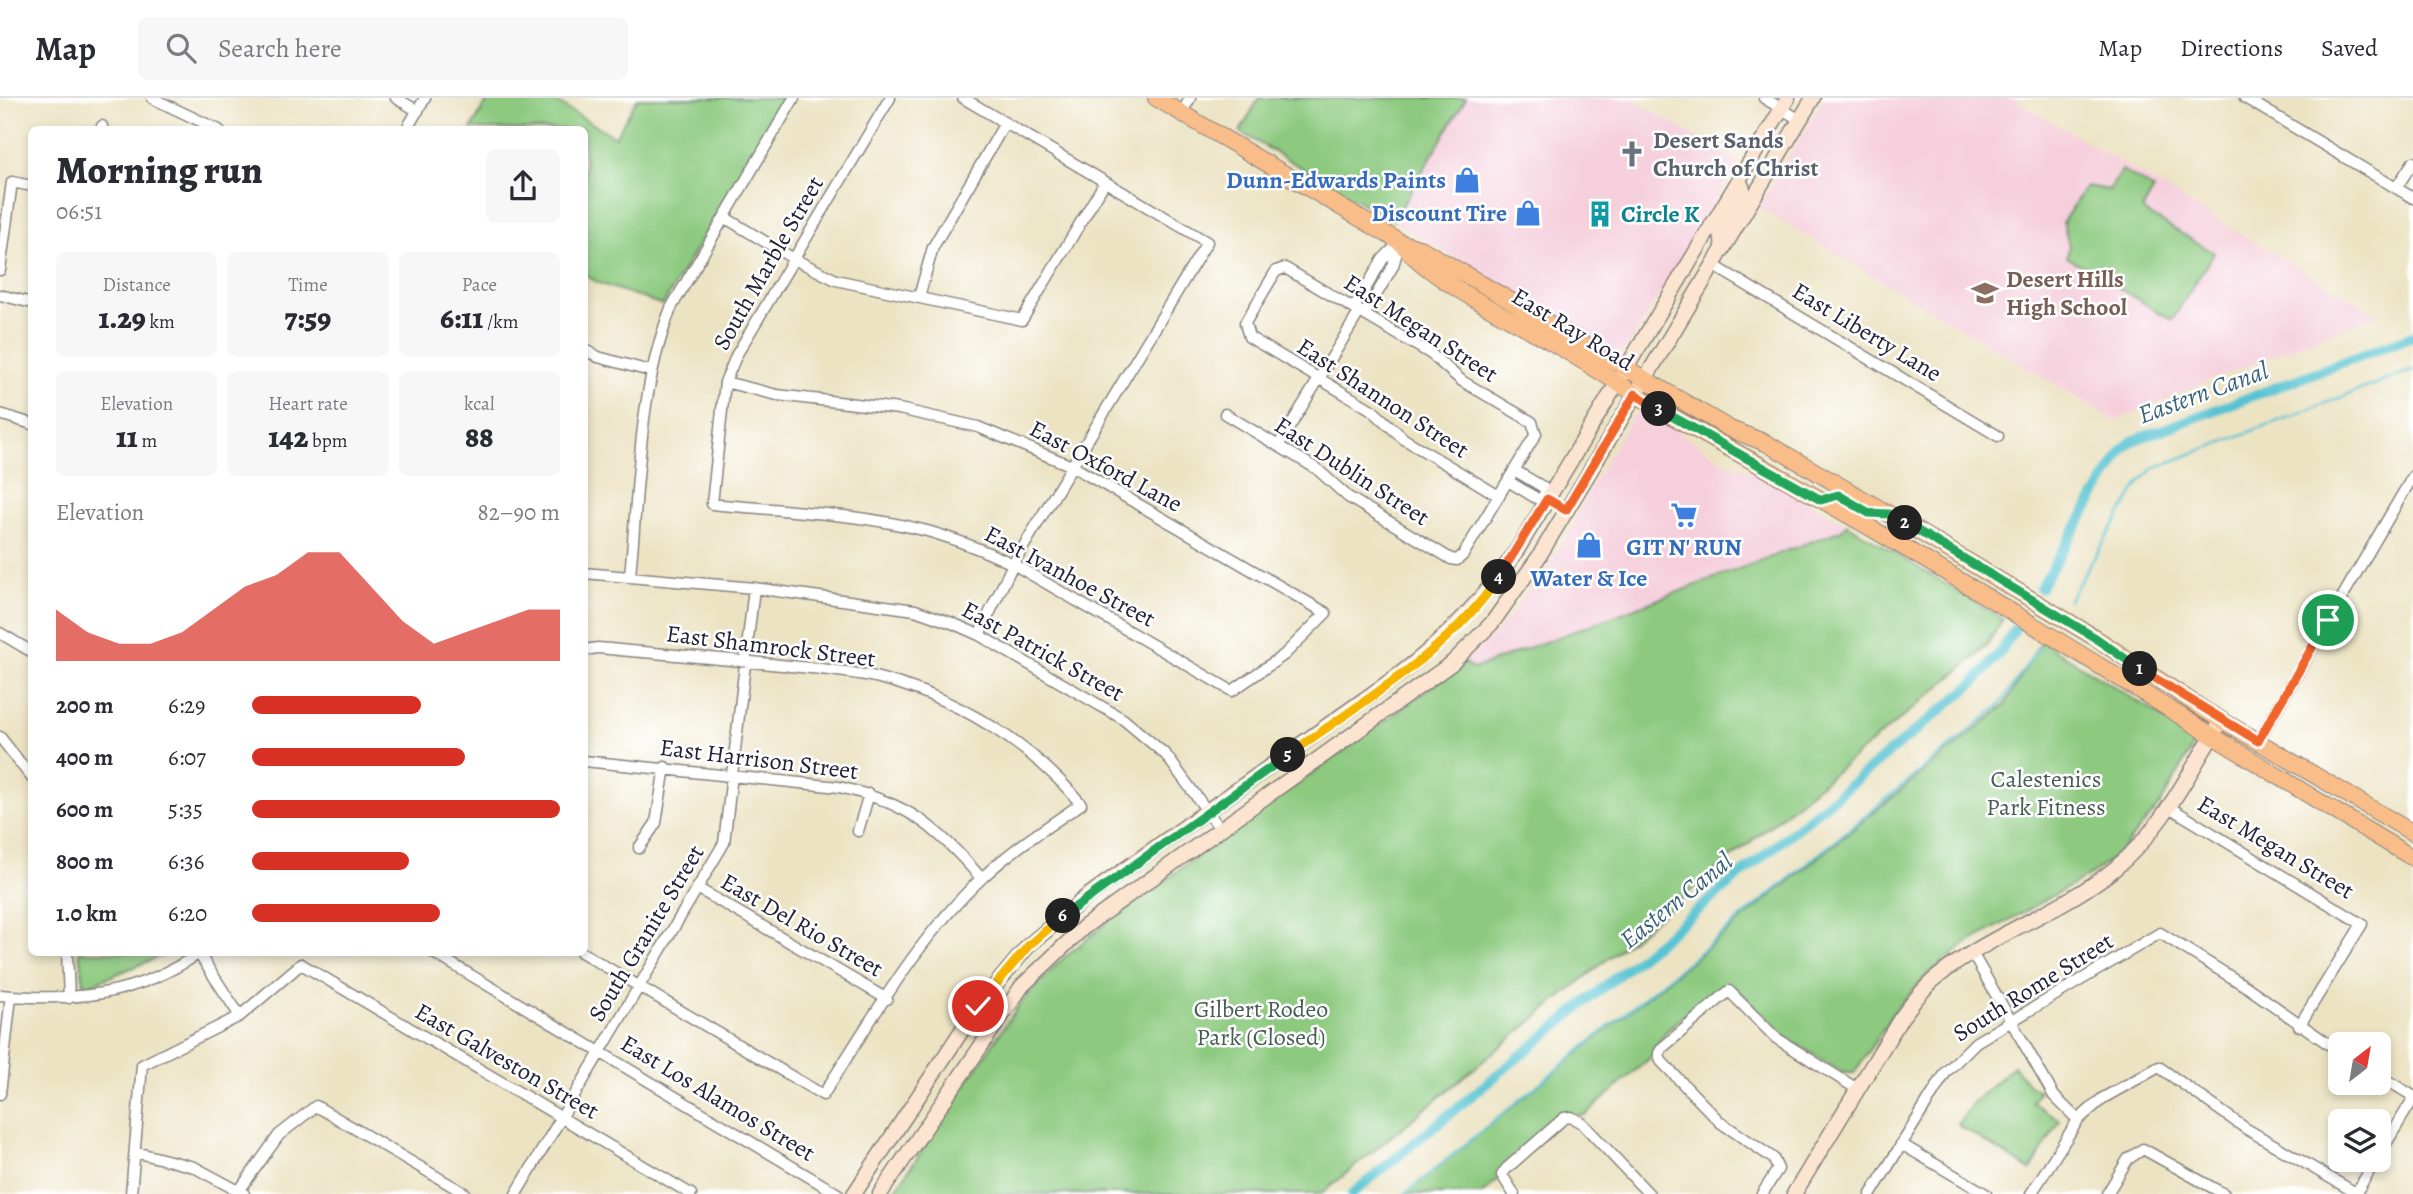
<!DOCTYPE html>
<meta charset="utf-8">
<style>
body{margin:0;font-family:Alegreya,serif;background:#f7f7f7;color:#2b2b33;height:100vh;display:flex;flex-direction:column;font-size:26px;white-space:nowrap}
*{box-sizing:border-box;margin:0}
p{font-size:23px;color:#7c7c81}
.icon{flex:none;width:38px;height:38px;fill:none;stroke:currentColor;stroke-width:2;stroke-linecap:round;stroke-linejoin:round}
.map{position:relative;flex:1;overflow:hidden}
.sheet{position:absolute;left:28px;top:28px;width:560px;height:830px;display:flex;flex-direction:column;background:#fff;border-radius:10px;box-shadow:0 4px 10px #0003}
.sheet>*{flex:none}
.needle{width:46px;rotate:31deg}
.tools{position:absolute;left:2328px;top:934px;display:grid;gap:14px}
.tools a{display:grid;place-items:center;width:63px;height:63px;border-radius:10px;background:#fff;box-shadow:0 4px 10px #0003;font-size:35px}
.pin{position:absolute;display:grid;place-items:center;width:60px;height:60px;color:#fff;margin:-30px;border:4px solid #fff;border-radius:50%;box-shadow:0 2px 7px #0007}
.km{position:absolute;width:35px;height:35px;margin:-18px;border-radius:50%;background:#222;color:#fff;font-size:19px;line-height:35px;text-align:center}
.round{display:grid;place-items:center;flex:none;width:74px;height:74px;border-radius:10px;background:#f7f7f7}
.headline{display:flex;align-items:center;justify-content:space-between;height:119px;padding:0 28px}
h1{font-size:38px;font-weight:800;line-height:52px}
.metrics{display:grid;grid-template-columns:repeat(3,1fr);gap:10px;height:119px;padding:7px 28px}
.metrics div{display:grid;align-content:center;border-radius:10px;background:#f7f7f7;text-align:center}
.metrics b{font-size:30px;font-weight:800}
.metrics small{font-size:19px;font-weight:400}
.metrics p{font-size:19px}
.chart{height:196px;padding:14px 28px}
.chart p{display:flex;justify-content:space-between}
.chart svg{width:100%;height:126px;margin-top:7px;fill:#d93025;opacity:.7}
ul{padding:0 28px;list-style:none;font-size:23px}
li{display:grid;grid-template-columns:112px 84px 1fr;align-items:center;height:52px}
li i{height:18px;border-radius:9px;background:#d93025}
header{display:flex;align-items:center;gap:42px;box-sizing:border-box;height:98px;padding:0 35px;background:#fff;border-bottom:2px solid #e1e1e2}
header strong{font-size:33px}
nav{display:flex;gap:38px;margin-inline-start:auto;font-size:24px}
.search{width:490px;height:63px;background:#f7f7f7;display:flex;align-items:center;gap:18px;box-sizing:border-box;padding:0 24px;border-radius:10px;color:#7c7c81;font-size:26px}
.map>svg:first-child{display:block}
.built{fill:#f5cfdb}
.green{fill:#8dca80;stroke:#58765e;stroke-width:2}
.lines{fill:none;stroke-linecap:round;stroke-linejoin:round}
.stream{stroke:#59c4d3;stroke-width:2.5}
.canal{stroke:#59c4d3;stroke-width:10}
.street-casing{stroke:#87827f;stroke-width:13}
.secondary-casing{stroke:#87827f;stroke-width:17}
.primary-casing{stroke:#87827f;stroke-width:18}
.street{stroke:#fff;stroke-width:10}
.secondary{stroke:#fce5d0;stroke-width:14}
.primary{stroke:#f8bd89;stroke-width:16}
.split-1-casing{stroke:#fff;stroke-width:14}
.split-2-casing{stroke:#fff;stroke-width:14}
.split-3-casing{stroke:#fff;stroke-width:14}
.split-4-casing{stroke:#fff;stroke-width:14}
.split-5-casing{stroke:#fff;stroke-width:14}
.split-6-casing{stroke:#fff;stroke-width:14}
.split-7-casing{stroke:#fff;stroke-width:14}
.split-1{stroke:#f0652b;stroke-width:9}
.split-2{stroke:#22a559;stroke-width:9}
.split-3{stroke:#22a559;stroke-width:9}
.split-4{stroke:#f0652b;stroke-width:9}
.split-5{stroke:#f5b400;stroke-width:9}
.split-6{stroke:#22a559;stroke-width:9}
.split-7{stroke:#f5b400;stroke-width:9}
.labels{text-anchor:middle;stroke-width:5;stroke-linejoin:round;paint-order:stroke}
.worship-label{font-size:24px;font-weight:bold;fill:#5b616d;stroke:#fff;text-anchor:start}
.shop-label{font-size:24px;font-weight:bold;fill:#366cbe;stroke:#fff;text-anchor:end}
.culture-label{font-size:24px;font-weight:bold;fill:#0d838f;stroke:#fff;text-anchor:start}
.street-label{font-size:24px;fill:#22223b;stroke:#fff}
.education-label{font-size:24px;font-weight:bold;fill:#785e54;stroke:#fff;text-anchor:start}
.park-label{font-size:24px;fill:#475d53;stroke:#fff}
.water-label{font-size:26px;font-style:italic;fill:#386378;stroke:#fff}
</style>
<header>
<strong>Map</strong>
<div class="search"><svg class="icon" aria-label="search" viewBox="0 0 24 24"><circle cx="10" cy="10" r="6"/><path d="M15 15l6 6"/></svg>Search here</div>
<nav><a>Map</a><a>Directions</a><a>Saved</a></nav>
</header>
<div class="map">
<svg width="2413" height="1096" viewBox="0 0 2413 1096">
<rect width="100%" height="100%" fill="#fff"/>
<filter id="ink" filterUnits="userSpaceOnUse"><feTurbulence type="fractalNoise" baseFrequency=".0143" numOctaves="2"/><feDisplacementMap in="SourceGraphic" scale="14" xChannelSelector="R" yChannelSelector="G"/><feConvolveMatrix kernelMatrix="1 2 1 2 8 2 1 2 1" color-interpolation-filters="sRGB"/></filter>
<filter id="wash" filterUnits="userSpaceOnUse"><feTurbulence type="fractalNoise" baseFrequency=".00686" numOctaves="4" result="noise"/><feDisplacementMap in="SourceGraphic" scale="28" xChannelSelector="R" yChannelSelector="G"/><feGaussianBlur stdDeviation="1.57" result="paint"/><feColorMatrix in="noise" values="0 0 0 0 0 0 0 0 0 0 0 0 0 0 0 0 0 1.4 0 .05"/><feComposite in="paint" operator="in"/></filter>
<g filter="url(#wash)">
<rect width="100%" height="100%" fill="#ece3c3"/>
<path class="built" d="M1466,0H1630L1739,64L1626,252L1613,254L1393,123Z
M1824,0H2012L2378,217L2213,281L2116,323L1758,109Z
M1639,314H1650L1725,365L1756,375L1847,426L1842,432L1473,571L1465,565L1502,527L1562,447L1572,431L1583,402L1632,319Z"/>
<path class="green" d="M489,0H549L615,39L638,0H785L663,207L599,185L585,177L584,32L471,31Z
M1259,0H1466L1393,123L1240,34Z
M2122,72L2154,91L2142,112L2214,155L2172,222L2067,159L2069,148L2063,124L2086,88L2109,92Z
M1847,426L2003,521L1987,546L1967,566L1321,1096H893L1018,908L1059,864L1111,821L1465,565L1473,571L1842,432Z
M2041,543L2191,637L2195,645L2161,705L2122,752L2094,775L1966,846L1927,877L1896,911L1854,975H1844L1788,941L1737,891L1720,889C1698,908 1659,930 1652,958L1585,1017L1564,1020L1482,1096H1405L2004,608Z
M79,854H171L84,889Z
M2013,968L2027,985L2039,993L2032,1004L2060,1022L2031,1072L1958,1027L1972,1006Z"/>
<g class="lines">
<path class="stream" d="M2068,503L2140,384L2154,370L2413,272
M1405,1096L1999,608L2039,549"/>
<path class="canal" d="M2040,490L2123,351L2132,343L2413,238
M1352,1096L1974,585L2002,552L2015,531"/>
</g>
</g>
<g filter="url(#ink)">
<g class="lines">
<g class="street-casing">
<path id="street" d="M152,0L219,32
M396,0L418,13
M963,0L1207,144L1013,466L979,537
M1764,0L1800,22
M2245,0L2413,100
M1182,15L1190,0
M101,32L102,28
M406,32L425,0
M2396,90L2413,64
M724,119L794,161L836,182L1022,222L1105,84
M1713,167L1998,338
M0,172L12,84L32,88
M0,197L32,205
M919,199L933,149L1005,25
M1354,210L1383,161L1398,146
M1365,216L1393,168L1400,144
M584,251L598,259L650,273
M725,284L777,297L899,311L978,329L1072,368L1326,515L1284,557L1232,593L1013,466C985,453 956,441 927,433C857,415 783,413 712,406L725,284L737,256L890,0
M0,316L32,326
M1225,316L1317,371L1348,399L1451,461L1457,462L1463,457L1536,336L1532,324L1462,283L1431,256L1285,170L1276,173L1245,225L1249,239L1372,312L1404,341L1499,398
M1278,348L1360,213
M1508,383L1536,400L1547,401L1543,389L1514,372
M584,475L754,490L915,512L952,525L979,537L1123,621L1166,657L1221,732
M630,477C639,388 638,294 671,210L794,0
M0,535L32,554
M0,639L32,680
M2258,643L2413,378
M584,663L839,689C908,705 936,728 981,780
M2169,709L2362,826L2299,928
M858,733L869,696
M639,750L656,725L665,669
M697,790L887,901
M67,854L69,900
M432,854L838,1096
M581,854L823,997C871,923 917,840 983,779C1013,751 1047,729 1081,706C1030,644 953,598 875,579C847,573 818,571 790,568C726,561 662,556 598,550L584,552
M1972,855L2054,998L2078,1022
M199,856L240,918
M0,897C75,904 137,898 201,854
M2378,977L2413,998
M0,996L11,898
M1901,1046L1986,1096
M135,1054L194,1069L244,1096
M2378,1059L2413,1001
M239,1093L279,1037L316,1008L466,1096
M131,1096L142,967L240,918L301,866L691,1096
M516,1096L724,745L754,490
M1514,1096L1502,1077L1506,1071L1564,1020L1571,1019L1582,1025L1649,1096
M1762,1096L1778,1071L1773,1060L1720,1024L1661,963L1659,955L1662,950L1729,893L1776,940L1857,991
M1871,1096L1946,974L1976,944L2160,835L2247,889L2340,954
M2031,1096L2078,1022L2103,1000L2159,969L2245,1030L2356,1095L2376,1062
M2107,1096L2128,1061L2143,1051L2224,1096"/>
</g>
<g class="secondary-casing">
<path id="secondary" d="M1723,149L1721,135L1743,91L1739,82
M854,1096L978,908L1029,847L1086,799L1400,576C1448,539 1485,500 1519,449L1788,0
M880,1096L1022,888L1084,829L1452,565L1492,525L1538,460L1813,0
M1794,1096L1901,920C1912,906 1922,891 1936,880C1990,836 2059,815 2113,772C2162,733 2189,674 2222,622"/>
</g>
<g class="primary-casing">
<path id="primary" d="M1156,0L1400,144L1422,151L1730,331L1766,345L1889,416L2094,539L2206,613L2413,735
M1400,144C1432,184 1507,218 1553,245C1586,264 1617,285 1650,305C1697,334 1747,359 1795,387C2005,504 2206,637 2413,760"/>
</g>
<use href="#street" class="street"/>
<use href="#secondary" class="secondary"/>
<use href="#primary" class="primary"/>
</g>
</g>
<g class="lines" filter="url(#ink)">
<g class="split-1-casing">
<path id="split-1" d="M2140,571L2258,643L2328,522"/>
</g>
<g class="split-2-casing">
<path id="split-2" d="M1905,425L2094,539L2140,571"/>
</g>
<g class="split-3-casing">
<path id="split-3" d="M1659,311L1821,402L1838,397L1869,415L1889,416L1905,425"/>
</g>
<g class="split-4-casing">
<path id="split-4" d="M1499,479L1547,401L1566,412L1635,296L1659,311"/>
</g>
<g class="split-5-casing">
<path id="split-5" d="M1288,657C1361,604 1448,555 1499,479"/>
</g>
<g class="split-6-casing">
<path id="split-6" d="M1063,818L1288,657"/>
</g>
<g class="split-7-casing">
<path id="split-7" d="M978,908L1029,847L1063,818"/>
</g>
<use href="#split-1" class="split-1"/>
<use href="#split-2" class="split-2"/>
<use href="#split-3" class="split-3"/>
<use href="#split-4" class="split-4"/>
<use href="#split-5" class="split-5"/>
<use href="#split-6" class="split-6"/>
<use href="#split-7" class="split-7"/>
</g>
<defs>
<g id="church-bare" transform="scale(2.1)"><path d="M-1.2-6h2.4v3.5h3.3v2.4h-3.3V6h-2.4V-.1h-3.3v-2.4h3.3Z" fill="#6b7280" stroke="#fff" stroke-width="2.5" paint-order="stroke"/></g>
<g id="shop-bare" transform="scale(2.1)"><path d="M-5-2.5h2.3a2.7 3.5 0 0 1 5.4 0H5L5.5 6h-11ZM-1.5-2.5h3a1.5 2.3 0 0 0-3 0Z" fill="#3f7fe0" stroke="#fff" stroke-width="2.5" paint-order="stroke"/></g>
<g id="building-bare" transform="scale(2.1)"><path d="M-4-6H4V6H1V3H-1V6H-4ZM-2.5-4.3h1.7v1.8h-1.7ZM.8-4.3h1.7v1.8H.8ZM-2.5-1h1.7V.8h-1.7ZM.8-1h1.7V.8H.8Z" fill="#0f9aa8" stroke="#fff" stroke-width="2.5" paint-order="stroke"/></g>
<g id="school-bare" transform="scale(2.1)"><path d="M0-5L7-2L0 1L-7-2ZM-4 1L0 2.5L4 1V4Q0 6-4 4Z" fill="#8d6e63" stroke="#fff" stroke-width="2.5" paint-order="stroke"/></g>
<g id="supermarket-bare" transform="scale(2.1)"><path d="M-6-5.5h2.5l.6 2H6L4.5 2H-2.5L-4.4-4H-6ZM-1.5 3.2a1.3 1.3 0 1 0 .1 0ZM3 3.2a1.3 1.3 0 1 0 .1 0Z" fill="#3f7fe0" stroke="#fff" stroke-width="2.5" paint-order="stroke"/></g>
</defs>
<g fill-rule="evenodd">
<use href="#church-bare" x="1632" y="56"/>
<use href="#shop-bare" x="1467" y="82"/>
<use href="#shop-bare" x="1528" y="115"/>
<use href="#building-bare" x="1600" y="116"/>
<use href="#school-bare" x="1985" y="195"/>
<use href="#supermarket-bare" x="1684" y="417"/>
<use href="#shop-bare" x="1589" y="447"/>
</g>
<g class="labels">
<g class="worship-label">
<text x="1653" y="50">Desert Sands<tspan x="1653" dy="28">Church of Christ</tspan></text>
</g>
<g class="shop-label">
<text x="1446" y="90">Dunn-Edwards Paints</text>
<text x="1507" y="123">Discount Tire</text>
<text x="1684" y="457" text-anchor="middle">GIT N' RUN</text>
<text x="1589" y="488" text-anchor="middle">Water &amp; Ice</text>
</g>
<g class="culture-label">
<text x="1621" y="124">Circle K</text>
</g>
<g class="street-label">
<text transform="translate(768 165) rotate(-60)" y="8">South Marble Street</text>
<text transform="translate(1421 230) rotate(33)" y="8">East Megan Street</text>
<text transform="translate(1573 231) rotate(31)" y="8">East Ray Road</text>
<text transform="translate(1867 234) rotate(31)" y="8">East Liberty Lane</text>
<text transform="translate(1383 300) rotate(33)" y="8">East Shannon Street</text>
<text transform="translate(1106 368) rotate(28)" y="8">East Oxford Lane</text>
<text transform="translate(1352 373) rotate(33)" y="8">East Dublin Street</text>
<text transform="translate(1070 478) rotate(28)" y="8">East Ivanhoe Street</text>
<text transform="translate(771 548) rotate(7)" y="8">East Shamrock Street</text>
<text transform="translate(1043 553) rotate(29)" y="8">East Patrick Street</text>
<text transform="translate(759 661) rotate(7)" y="8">East Harrison Street</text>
<text transform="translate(2276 749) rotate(31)" y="8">East Megan Street</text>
<text transform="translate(802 827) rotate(30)" y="8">East Del Rio Street</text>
<text transform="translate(646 835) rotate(-59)" y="8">South Granite Street</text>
<text transform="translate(2033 889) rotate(-32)" y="8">South Rome Street</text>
<text transform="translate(507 963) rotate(30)" y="8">East Galveston Street</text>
<text transform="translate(718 1000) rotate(31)" y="8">East Los Alamos Street</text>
</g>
<g class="education-label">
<text x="2006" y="189">Desert Hills<tspan x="2006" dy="28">High School</tspan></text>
</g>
<g class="park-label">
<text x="2046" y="689">Calestenics<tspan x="2046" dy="28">Park Fitness</tspan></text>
<text x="1261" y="919">Gilbert Rodeo<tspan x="1261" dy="28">Park (Closed)</tspan></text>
</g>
<g class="water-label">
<text transform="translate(2203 294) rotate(-20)" y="9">Eastern Canal</text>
<text transform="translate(1676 802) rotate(-39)" y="9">Eastern Canal</text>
</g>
</g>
</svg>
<div class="tools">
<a><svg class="needle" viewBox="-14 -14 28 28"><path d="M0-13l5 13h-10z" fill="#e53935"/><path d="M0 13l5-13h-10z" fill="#7c7c81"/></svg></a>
<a><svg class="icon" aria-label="layers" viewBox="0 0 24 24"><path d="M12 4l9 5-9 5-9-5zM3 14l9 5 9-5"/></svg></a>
</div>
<div class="pin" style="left:2328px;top:522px;background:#1e9e55"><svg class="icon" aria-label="arrive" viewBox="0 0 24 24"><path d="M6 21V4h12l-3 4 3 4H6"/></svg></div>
<div class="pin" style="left:978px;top:908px;background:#d93025"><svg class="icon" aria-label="check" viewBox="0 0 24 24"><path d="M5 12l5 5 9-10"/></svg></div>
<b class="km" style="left:2140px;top:571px">1</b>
<b class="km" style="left:1905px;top:425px">2</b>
<b class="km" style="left:1659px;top:311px">3</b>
<b class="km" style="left:1499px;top:479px">4</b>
<b class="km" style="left:1288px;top:657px">5</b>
<b class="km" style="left:1063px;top:818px">6</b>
<section class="sheet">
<div class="headline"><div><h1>Morning run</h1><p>06:51</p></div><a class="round"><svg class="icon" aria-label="share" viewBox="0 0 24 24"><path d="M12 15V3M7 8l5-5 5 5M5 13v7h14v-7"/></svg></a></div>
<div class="metrics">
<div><p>Distance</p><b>1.29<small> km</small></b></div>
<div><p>Time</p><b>7:59</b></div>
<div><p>Pace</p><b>6:11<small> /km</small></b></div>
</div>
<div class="metrics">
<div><p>Elevation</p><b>11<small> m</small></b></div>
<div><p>Heart rate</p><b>142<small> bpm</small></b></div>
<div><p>kcal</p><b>88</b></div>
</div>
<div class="chart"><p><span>Elevation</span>82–90 m</p>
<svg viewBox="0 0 160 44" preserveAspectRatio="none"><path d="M0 44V26L10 34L20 38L30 38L40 34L50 26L60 18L70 14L80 6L90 6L100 18L110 30L120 38L130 34L140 30L150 26L160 26V44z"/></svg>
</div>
<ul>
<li><b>200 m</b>6:29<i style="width:55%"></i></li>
<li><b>400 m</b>6:07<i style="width:69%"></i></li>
<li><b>600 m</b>5:35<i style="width:100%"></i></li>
<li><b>800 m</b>6:36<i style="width:51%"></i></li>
<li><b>1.0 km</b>6:20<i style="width:61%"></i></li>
</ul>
</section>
</div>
